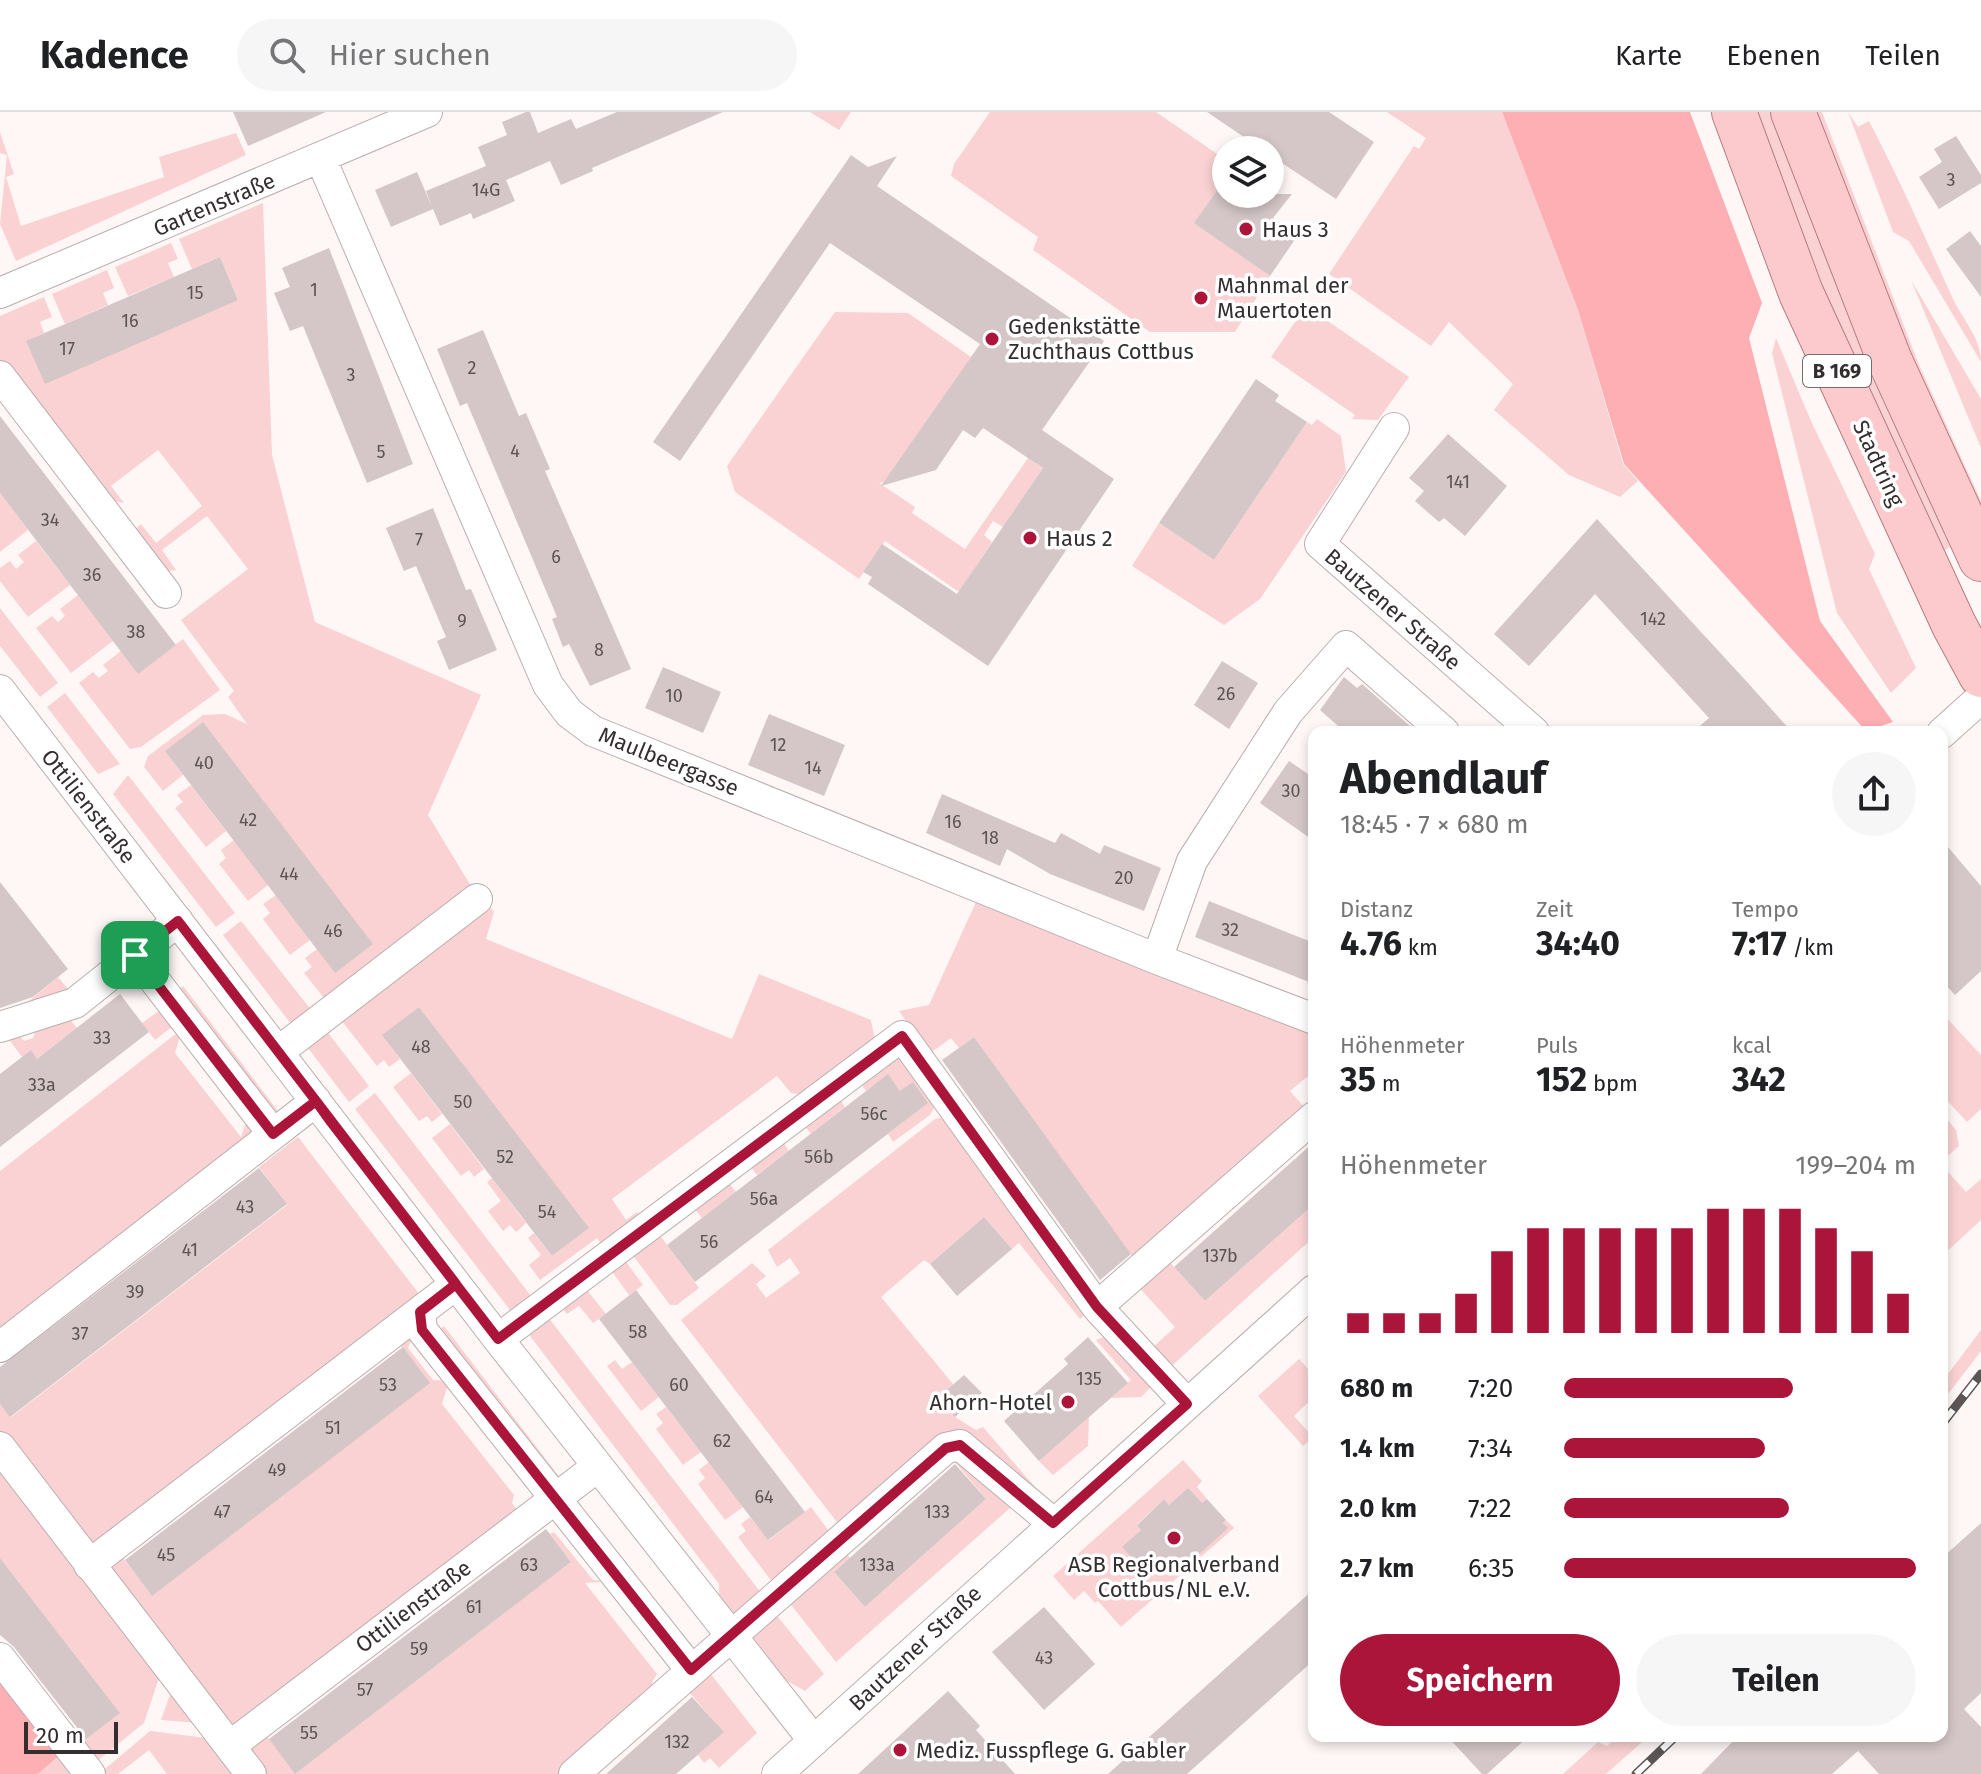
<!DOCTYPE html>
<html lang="de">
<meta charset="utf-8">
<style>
body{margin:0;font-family:"Fira Sans",sans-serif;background:#f6f6f6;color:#202124;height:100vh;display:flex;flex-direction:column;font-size:30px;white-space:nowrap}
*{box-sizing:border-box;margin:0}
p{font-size:26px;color:#757577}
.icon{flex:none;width:44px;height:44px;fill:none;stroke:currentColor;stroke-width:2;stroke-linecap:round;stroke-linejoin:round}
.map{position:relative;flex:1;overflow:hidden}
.panel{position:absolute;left:1308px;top:614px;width:640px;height:1016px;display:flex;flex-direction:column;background:#fff;border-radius:16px;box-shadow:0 4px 12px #0003}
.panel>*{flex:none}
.controls{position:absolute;left:1212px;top:24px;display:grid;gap:16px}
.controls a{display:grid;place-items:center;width:72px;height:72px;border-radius:50%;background:#fff;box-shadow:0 4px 12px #0003;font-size:40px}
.scale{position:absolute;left:24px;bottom:20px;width:94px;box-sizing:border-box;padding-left:8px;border:4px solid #342e2e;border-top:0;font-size:22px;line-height:28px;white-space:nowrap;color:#342e2e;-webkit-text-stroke:6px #fff;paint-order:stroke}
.pin{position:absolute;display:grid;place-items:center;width:68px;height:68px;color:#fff;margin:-34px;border-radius:16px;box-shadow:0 4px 12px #0006}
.round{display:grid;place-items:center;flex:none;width:84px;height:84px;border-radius:42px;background:#f6f6f6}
.headline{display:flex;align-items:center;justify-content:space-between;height:136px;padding:0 32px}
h1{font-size:44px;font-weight:700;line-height:60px}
.metrics{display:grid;grid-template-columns:repeat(3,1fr);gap:12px;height:136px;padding:8px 32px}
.metrics div{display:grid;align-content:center}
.metrics b{font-size:34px;font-weight:700}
.metrics small{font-size:22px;font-weight:400}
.metrics p{font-size:22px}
.chart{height:224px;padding:16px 32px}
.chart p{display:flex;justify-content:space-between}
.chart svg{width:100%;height:144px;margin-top:8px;stroke:#ab153a;stroke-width:6}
.action{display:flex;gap:16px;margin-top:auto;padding:16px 32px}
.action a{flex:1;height:92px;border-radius:48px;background:#ab153a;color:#fff;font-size:32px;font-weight:700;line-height:92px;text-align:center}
.action a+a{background:#f6f6f6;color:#202124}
ul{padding:0 32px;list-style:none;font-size:26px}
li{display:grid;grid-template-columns:128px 96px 1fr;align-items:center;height:60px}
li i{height:20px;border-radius:10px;background:#ab153a}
header{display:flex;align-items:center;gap:48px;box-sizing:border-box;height:112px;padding:0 40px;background:#fff;border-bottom:2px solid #e0e0e0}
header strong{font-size:38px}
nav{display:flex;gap:44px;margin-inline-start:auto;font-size:28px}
.search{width:560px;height:72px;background:#f6f6f6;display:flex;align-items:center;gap:20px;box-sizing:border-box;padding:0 28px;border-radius:44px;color:#757577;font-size:30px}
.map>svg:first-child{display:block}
.green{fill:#fad2d3}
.forest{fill:#fdafb4}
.building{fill:#d5c7c7}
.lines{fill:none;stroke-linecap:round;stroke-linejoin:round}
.minor-casing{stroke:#bbaeae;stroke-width:32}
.primary-casing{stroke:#b57c7f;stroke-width:46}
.minor{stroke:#fff;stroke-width:30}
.primary{stroke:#fccacd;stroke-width:44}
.rail-casing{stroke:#5c5555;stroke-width:9}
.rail{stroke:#fff;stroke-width:6;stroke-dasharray:18;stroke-linecap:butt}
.route-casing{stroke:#fff;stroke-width:16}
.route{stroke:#ab153a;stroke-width:10}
.poi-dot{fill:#ab153a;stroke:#fff;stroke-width:3}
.labels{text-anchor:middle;stroke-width:7;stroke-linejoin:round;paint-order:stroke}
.number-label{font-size:18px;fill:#5c5454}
.shield{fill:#fff;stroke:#716d6d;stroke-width:2}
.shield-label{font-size:20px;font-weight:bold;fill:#342e2e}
.street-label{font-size:22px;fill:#342e2e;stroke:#fff}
.poi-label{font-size:22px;fill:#342e2e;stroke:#fff;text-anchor:start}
</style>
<header>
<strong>Kadence</strong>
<div class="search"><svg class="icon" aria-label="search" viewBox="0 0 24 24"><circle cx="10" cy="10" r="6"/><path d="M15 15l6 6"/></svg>Hier suchen</div>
<nav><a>Karte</a><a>Ebenen</a><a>Teilen</a></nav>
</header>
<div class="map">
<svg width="1981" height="1662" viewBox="0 0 1981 1662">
<rect width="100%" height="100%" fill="#fff6f6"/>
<path class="green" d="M810,0H851L839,18Z
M990,0H1156L1226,48V65L1195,111L1270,164L1235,220H1150L1033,138L1038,125L951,64L954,52Z
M1387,0H1502L1578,198L1623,352L1638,369L1620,385L1569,363L1494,298L1513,272L1449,210L1431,234L1329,162L1414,34L1419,37L1426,26Z
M1751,0H1770L1853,214L1950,435L1937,443L1865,288Z
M1817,0H1822L1919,253L1981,389V400L1914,255Z
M1848,0L1858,15L1869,9C1900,68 1926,128 1954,189C1964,209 1981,227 1981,250L1909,129L1893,120Z
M0,20L14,62L6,65L21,114L164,65L159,45L236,21L246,43L16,149L0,112L7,43L0,41Z
M263,91L272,343L315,510L481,583L428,703L474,779L328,891L304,861L312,855L305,846L317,837L166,639L183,663L163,679L144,655L148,644L203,603L225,602L247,612L228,585L234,579L181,508L248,457L207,404L162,438L176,458L162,460L134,418L141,412L156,431L202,394L158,338L111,374L124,391L106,388L0,253V204L44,185L52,205L40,210L44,221L27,229L238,188L220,145L192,157L179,127Z
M171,131L178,147L168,151L174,165L128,184L115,155Z
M107,158L114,176L103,181L108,193L65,212L52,182Z
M1911,168L1981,287V336Z
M1306,194L1409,265L1378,308L1352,307L1355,303L1271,245Z
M835,200L908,201L971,245L885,370L879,371L915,395L912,401L965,437L1028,346L1043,356L1003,415L993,409L984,423L992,430L959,480L885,429L859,467L735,380L727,354Z
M1776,226L1811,309L1875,442L1869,457L1916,556L1891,581L1837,501L1772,241Z
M1317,307L1341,324L1346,360L1260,487L1224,513L1132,454L1159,411L1214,448L1307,310L1312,313Z
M0,381L28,418L0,440Z
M36,429L70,473L28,505L0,469V456L10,449L16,457L24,450L18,443Z
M78,483L113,529L71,561L36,516L52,504L58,510L65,504L60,497Z
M0,496L58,571L40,585L0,534Z
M183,527L220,578L141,635L130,637L79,571L93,560L99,566L108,559L103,553L121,539L138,561Z
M65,581L120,652L98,662L47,595Z
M128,663L235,801L216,815L113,682Z
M191,673L226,719L206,735L175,696L183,690L177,683Z
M234,728L268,773L248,789L219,752L226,746L221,738Z
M276,783L310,828L290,843L263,807L270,801L263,792Z
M485,788L494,800L486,827L732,927L759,862L871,908L876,932L802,983L791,981L777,964L612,1087L626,1108L637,1100L641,1106L604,1135L597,1126L540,1168L529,1153L541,1143L528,1126L534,1121L552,1144L588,1116L419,895L383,923L400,947L389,955L384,948L377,954L338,904Z
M976,790L1314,918V972L1307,965L1290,979L1307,998L1137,1151L974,925L959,936L951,926L929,942L899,899L929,893Z
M241,809L312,899L291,912L223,823Z
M127,831L73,884L11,904L58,865L68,877Z
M136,856L177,911L155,928L142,911L159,899L142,876L139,878L129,867Z
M183,874L281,1003L273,1009L175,880Z
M1942,901L1981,943V997L1967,1010L1942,983Z
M66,903L77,916L37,947L30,939L22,945L5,922L16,920L24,929L33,926L36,918Z
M182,917L175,941L241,1025L249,1002L264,1022L0,1226V1059Z
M326,918L369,974L349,990L308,936Z
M894,938L938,989L930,1003L893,1030L888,1022L916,1000L888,963L866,979L856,965Z
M411,961L442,1002L432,1010L427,1004L419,1009L393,975Z
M375,981L531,1184L510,1198L355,997Z
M840,987L845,995L811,1022L800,1008Z
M1942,1001L1956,1018L1959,1034L1942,1049Z
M949,1004L1088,1200L1080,1207L1019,1131L1012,1137L984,1105L930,1152L924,1148L881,1185L953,1272L955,1305L976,1318L983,1315L1035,1375L1031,1379L962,1321L953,1319L843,1418L681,1208L752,1151L766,1164L756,1172L766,1186L800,1161L790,1146L777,1155L768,1138L935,1007Z
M450,1012L484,1057L474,1065L469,1058L461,1064L432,1026Z
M298,1025L423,1187L92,1432L0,1321V1292L11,1305L287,1093L259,1055Z
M783,1030L789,1039L757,1063L746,1049Z
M1942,1053L1966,1080L1981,1067V1108L1942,1144Z
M492,1066L526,1111L516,1120L510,1113L503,1119L488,1099L501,1089L487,1070Z
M729,1071L736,1080L702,1106L690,1091Z
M1314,1092V1125L1166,1259L1150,1238L1175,1215L1136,1172L1165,1145L1205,1189Z
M656,1118L699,1176L677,1193H670L629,1138Z
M621,1143L643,1173L629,1183L608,1154Z
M583,1173L606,1202L593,1211L579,1194L567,1202L559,1192Z
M548,1205L765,1486L731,1504L719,1489V1472L530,1224L531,1218Z
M444,1214L564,1371L556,1377L437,1220Z
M1981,1218V1239L1942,1290V1270Z
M413,1223L408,1236L433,1268L449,1269L442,1292L514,1383L512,1391L521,1403L248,1610L222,1613L110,1460L112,1449L119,1441L152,1483L429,1270L397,1229Z
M1109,1223L1152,1274L1141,1285L1111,1286L1131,1268L1096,1228Z
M1299,1247L1314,1263V1285L1294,1304L1313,1325L1303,1334L1258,1284Z
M615,1248L622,1257L632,1250L659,1285L641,1299L607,1254Z
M666,1295L701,1340L683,1353L656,1317L663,1311L656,1302Z
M1089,1305L1088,1334L1053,1363L1039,1349Z
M950,1344L1018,1389L836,1550L788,1489L843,1438L850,1446L834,1460L865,1495L986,1387Z
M1183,1348L1202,1369L1197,1375L1207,1387L1202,1391L1169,1393L1164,1387L1137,1412L1141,1418L1123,1435L1150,1465L1169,1448L1180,1460L1227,1416L1223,1411L1226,1408L1234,1416L1121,1515L1098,1489L1095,1491L1084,1479L1074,1488L1053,1464Z
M709,1350L743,1395L725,1408L698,1372L705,1366L699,1358Z
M0,1351L161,1560L144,1611L97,1649L76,1634L119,1600L0,1446Z
M811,1395L834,1426L776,1475L738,1425L746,1419L741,1412L750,1405L769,1428Z
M554,1420L593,1468L609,1469L585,1471L657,1562L652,1570L655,1583L564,1662H260L247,1645L251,1626L262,1618L296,1661L571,1450L550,1422Z
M774,1500L824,1562L805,1579L780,1565L752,1529L753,1521Z
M710,1561L757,1621L719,1656L710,1646L704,1651L698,1643L723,1620L684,1574Z
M173,1574L201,1611L161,1608Z
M150,1619L214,1627L241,1662H167L149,1638L118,1662H99Z
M1618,1624H1649L1606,1662H1563L1598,1630L1607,1634Z
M61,1642L77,1662H38Z"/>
<path class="forest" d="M1502,0H1690L1762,191L1749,226L1820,509L1893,610L1866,619L1624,352L1578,198Z
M0,1561L61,1642L38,1662H0Z"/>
<path class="building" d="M233,0H326L248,34Z
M526,0H530L538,21L571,7L576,17L617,0H723L592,56L593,59L561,73L550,49L506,68L515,89L473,107L471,101L440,114L433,97L391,115L375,78L417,60L432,95L426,79L486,54L478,35L507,23L502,10Z
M1207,0H1329L1374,30L1336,87L1270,43V38H1263Z
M1956,24L1981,63V71L1939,97L1919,65L1942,50L1934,37Z
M851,43L868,55L897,44L877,74L1104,229L1042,318L1114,367L988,554L868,472L872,465L863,460L882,432L957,482L1043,356L983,316L975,326L963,318L936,358L881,374L980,232L830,131L680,349L653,330Z
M1223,70L1226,82H1292L1273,106L1298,123L1270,164L1194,111Z
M1970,119L1981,134V185L1946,137Z
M329,136L413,352L367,371L303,214L290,219L274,181L290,175L282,156Z
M220,145L238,188L45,272L26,229Z
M483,218L519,304L526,301L550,357L545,359L631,557L590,574L569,532L563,535L552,507L557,505L467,291L460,294L437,237Z
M1256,267L1279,283L1275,289L1307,310L1214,448L1159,411Z
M0,304L176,533L138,562L0,381Z
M1448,322L1507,374L1465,424L1444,406L1439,410L1415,389L1424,379L1409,366Z
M433,396L466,478L471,477L497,538L449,558L437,529L446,525L416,454L404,459L386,416Z
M1597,407L1748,571L1792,620H1693L1709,606L1595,482L1529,554L1494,522Z
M1222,549L1258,571L1229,617L1194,593Z
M663,555L721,580L703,621L645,596Z
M1344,565L1357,576L1362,572L1417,620H1345L1320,598Z
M769,602L845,633L824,684L748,653Z
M203,610L373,832L335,861L165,639Z
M1289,649L1314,666V729L1260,691Z
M942,682L1055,731L1061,721L1100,742L1104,733L1161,756L1144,799L1050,762L1007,737L1000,754L926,721Z
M1942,728L1981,774V859L1955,883L1942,869Z
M0,770L68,857L33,885L0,896Z
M1209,789L1314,831V872L1195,825Z
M120,882L149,920L0,1035V962L31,938L37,947Z
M419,895L589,1116L552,1144L382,923Z
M974,925L1131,1142L1100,1168L942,948Z
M888,962L900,979L913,970L928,991L695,1170L667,1133Z
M1314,1030V1092L1205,1189L1174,1155Z
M259,1056L287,1092L10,1305L0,1292V1255Z
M984,1105L1012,1137L957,1184L930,1152Z
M636,1178L805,1400L768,1428L599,1207Z
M1088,1225L1128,1271L1039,1349L1004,1309L1068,1252L1064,1247Z
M403,1235L430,1271L152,1484L125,1448Z
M964,1263L982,1281L955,1305L938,1286Z
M955,1352L986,1387L865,1495L834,1460Z
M1188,1376L1202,1391L1207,1387L1226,1408L1223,1411L1228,1416L1180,1460L1169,1448L1150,1465L1122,1435L1141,1418L1137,1413L1164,1387L1169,1393Z
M1981,1411V1581L1964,1597L1981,1615V1662H1879L1858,1639L1832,1662H1701L1738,1624H1942V1446Z
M546,1417L571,1450L295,1662L269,1627Z
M0,1446L120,1601L86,1627L14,1535L0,1523Z
M1314,1477V1548L1187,1662H1108Z
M1044,1495L1095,1552L1044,1598L992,1540Z
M948,1579L980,1614L976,1618L1015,1662H858Z
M692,1585L724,1620L676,1662H606Z
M1447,1624H1529L1487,1662H1482Z"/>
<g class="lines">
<g class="minor-casing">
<path id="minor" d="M321,47L548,573L569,601L593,619L1157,847L1314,907
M0,181L427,0
M0,264L166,481
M1394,316L1320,432L1534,620
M0,578L498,1227L814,1629
M1942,621L1981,586
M135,843L273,1022
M1157,847L1192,749L1288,600L1346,534L1444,620
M0,915L75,891L178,809
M278,940L477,787
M1097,1195L1314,1005
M420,1200L422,1218L691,1558
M498,1227L902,924L1097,1195L1187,1292
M0,1235L316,989
M0,1335L251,1662
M89,1453L456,1172
M0,1546L90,1662
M230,1634L597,1355
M574,1662L946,1336L960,1333L1053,1411
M777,1662L1314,1178"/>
</g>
<g class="primary-casing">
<path id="primary" d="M1734,0L1801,181L1954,513L1981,563
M1793,0L1890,249L1981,447"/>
</g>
<use href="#minor" class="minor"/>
<use href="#primary" class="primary"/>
<g class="rail-casing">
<path id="rail" d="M1942,1312L1981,1262
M1636,1662L1676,1624"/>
</g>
<use href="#rail" class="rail"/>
</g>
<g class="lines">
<g class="route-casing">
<path id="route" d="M135,843L273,1022L316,989L456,1172L420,1200L422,1218L691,1558L946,1336L960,1333L1053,1411L1187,1292L1097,1195L902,924L498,1227L331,1010L316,989L178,809L135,843"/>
</g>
<use href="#route" class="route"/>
</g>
<g class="poi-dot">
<circle cx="1246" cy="117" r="8"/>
<circle cx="1201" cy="186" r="8"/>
<circle cx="992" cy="227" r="8"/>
<circle cx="1030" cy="426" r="8"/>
<circle cx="1068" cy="1290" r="8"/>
<circle cx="1174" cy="1426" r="8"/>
<circle cx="900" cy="1638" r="8"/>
</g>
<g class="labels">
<g class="number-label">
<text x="1951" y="74">3</text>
<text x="486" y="84">14G</text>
<text x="314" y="184">1</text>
<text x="195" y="187">15</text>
<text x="130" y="215">16</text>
<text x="67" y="243">17</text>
<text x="472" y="262">2</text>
<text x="351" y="269">3</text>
<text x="515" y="345">4</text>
<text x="381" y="346">5</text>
<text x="1458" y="376">141</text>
<text x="50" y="414">34</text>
<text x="419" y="434">7</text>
<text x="556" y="451">6</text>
<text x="92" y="469">36</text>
<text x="1653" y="513">142</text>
<text x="462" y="515">9</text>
<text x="136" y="526">38</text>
<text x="599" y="544">8</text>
<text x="1226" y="588">26</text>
<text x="674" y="590">10</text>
<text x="778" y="639">12</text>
<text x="204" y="657">40</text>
<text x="813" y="662">14</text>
<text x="1291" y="685">30</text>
<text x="248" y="714">42</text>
<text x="953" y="716">16</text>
<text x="990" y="732">18</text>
<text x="289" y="768">44</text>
<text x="1124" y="772">20</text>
<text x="1230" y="824">32</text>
<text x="333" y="825">46</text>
<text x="102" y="932">33</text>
<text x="421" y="941">48</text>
<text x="42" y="979">33a</text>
<text x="463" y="996">50</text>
<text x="874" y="1008">56c</text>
<text x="505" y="1051">52</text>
<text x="819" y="1051">56b</text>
<text x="764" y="1093">56a</text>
<text x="245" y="1101">43</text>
<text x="547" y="1106">54</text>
<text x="709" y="1136">56</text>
<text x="190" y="1144">41</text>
<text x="1220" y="1150">137b</text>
<text x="135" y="1186">39</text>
<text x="638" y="1226">58</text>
<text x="80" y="1228">37</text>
<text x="1089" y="1273">135</text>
<text x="388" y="1279">53</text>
<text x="679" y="1279">60</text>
<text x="333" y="1322">51</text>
<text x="722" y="1335">62</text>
<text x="277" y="1364">49</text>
<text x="764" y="1391">64</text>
<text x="222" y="1406">47</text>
<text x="937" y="1406">133</text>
<text x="166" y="1449">45</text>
<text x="529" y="1459">63</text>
<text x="877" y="1459">133a</text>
<text x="474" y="1501">61</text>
<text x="419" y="1543">59</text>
<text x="1044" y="1552">43</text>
<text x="365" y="1584">57</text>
<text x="309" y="1627">55</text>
<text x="677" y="1636">132</text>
</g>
<rect class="shield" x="1803" y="243" width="68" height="32" rx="6"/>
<g class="shield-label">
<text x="1837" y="266">B 169</text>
</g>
<g class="street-label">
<text transform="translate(214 92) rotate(-23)" y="8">Gartenstraße</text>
<text transform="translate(1879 351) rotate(65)" y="8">Stadtring</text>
<text transform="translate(1393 497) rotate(41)" y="8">Bautzener Straße</text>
<text transform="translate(669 649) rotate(22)" y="8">Maulbeergasse</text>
<text transform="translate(89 694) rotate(52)" y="8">Ottilienstraße</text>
<text transform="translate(413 1494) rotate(-37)" y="8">Ottilienstraße</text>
<text transform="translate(915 1536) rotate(-43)" y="8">Bautzener Straße</text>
</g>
<g class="poi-label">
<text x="1262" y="125">Haus 3</text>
<text x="1217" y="181">Mahnmal der<tspan x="1217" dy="25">Mauertoten</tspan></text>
<text x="1008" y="222">Gedenkstätte<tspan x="1008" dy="25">Zuchthaus Cottbus</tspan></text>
<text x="1046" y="434">Haus 2</text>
<text x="1052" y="1298" text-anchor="end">Ahorn-Hotel</text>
<text x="1174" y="1460" text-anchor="middle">ASB Regionalverband<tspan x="1174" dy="25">Cottbus/NL e.V.</tspan></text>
<text x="916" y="1646">Mediz. Fusspflege G. Gabler</text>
</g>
</g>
</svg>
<div class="controls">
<a><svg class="icon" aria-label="layers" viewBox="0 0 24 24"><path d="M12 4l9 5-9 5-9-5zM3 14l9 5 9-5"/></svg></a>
</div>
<div class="scale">20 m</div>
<div class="pin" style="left:135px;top:843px;background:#1e9e55"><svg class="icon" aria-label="arrive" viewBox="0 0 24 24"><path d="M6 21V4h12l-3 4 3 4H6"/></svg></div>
<section class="panel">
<div class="headline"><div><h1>Abendlauf</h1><p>18:45 · 7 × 680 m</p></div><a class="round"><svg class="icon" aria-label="share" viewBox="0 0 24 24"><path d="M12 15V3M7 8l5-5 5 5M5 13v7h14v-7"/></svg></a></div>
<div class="metrics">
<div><p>Distanz</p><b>4.76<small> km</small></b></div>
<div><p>Zeit</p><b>34:40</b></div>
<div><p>Tempo</p><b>7:17<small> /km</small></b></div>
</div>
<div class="metrics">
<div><p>Höhenmeter</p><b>35<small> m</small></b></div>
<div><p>Puls</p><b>152<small> bpm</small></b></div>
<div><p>kcal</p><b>342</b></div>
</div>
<div class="chart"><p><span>Höhenmeter</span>199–204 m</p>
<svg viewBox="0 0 160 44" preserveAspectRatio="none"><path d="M5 44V38M15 44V38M25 44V38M35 44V32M45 44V19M55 44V12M65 44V12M75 44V12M85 44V12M95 44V12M105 44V6M115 44V6M125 44V6M135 44V12M145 44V19M155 44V32"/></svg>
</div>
<ul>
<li><b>680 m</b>7:20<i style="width:65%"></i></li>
<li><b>1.4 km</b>7:34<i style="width:57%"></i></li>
<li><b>2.0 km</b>7:22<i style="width:64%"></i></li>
<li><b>2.7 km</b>6:35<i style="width:100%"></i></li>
</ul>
<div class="action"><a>Speichern</a><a>Teilen</a></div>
</section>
</div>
